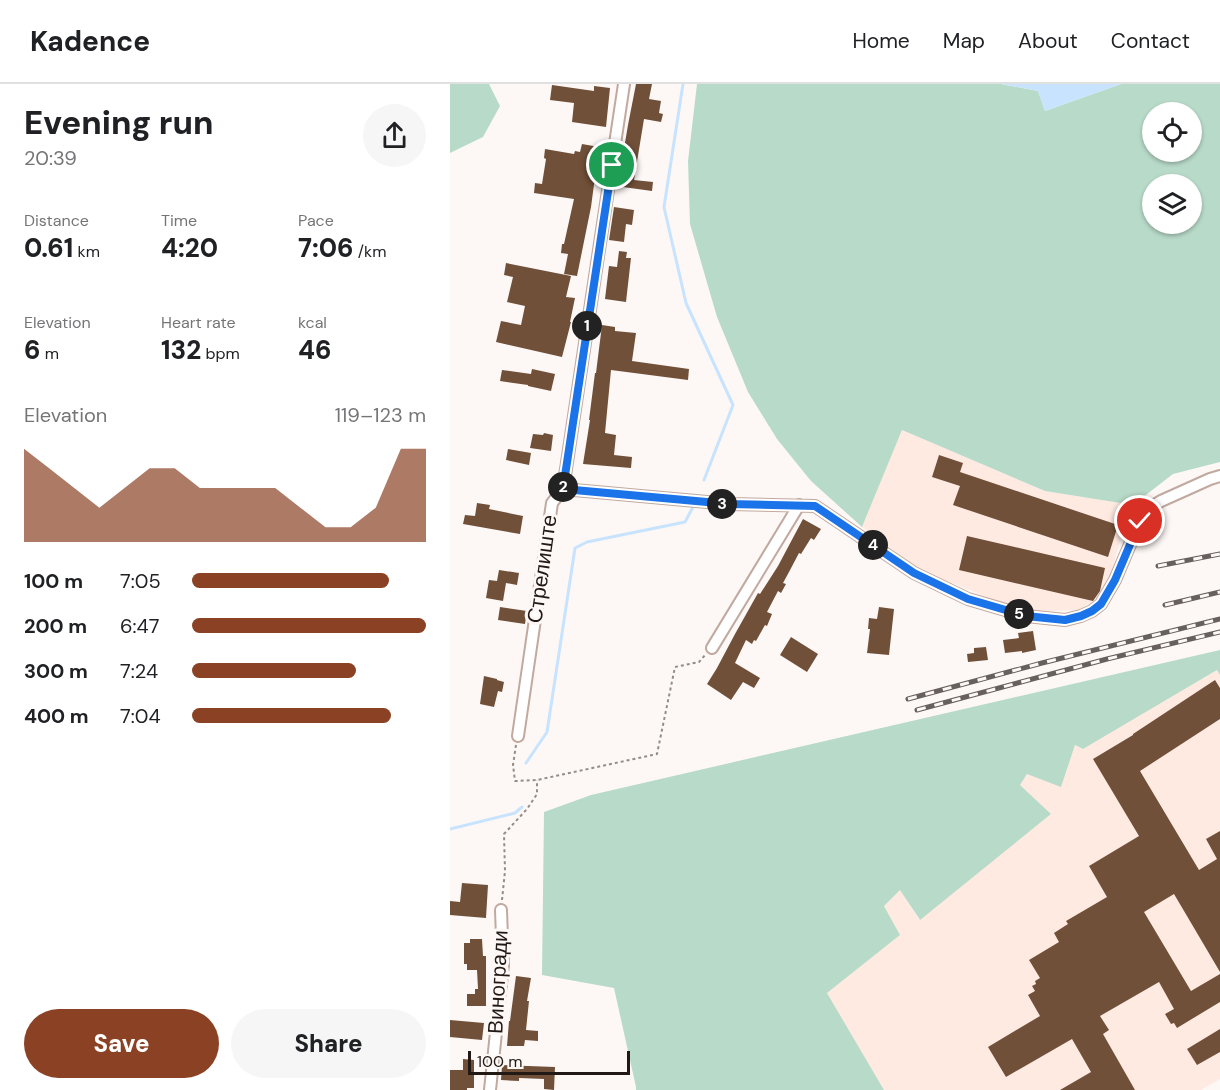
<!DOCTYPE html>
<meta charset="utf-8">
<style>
body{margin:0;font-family:"DM Sans",sans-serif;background:#f6f6f6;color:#202124;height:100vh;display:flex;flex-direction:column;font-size:22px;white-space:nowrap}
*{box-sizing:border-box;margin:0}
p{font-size:20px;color:#757577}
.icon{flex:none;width:33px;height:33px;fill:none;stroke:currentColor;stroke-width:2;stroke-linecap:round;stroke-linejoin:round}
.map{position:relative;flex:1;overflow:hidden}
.sheet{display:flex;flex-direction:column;background:#fff;width:450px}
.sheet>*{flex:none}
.tools{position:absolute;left:692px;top:18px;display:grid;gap:12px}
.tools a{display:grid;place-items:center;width:60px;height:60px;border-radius:50%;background:#fff;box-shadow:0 2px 4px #0004;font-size:30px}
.scale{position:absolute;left:18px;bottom:15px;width:162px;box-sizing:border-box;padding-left:6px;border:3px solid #221915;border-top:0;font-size:16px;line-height:21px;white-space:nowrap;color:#221915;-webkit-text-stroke:4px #fdf8f6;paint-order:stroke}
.pin{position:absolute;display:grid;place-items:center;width:51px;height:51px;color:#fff;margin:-26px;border:3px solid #fff;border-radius:50%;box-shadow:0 2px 6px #0007}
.km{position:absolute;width:30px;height:30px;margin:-15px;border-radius:50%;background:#222;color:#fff;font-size:16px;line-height:30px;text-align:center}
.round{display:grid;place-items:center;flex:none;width:63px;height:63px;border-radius:32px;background:#f6f6f6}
.overview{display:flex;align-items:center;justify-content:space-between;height:102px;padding:0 24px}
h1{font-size:33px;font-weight:800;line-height:45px}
.metrics{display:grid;grid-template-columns:repeat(3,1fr);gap:9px;height:102px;padding:6px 24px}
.metrics div{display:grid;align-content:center}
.metrics b{font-size:26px;font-weight:800}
.metrics small{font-size:16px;font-weight:400}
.metrics p{font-size:16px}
.chart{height:168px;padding:12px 24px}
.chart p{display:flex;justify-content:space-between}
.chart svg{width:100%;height:108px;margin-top:6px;fill:#8b4224;opacity:.7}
.primary-button{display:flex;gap:12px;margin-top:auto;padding:12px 24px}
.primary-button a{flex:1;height:69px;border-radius:36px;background:#8b4224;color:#fff;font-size:24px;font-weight:800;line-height:69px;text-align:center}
.primary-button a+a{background:#f6f6f6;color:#202124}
ul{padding:0 24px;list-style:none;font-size:20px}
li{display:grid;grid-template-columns:96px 72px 1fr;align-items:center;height:45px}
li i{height:15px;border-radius:8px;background:#8b4224}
header{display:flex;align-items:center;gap:36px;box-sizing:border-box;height:84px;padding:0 30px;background:#fff;border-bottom:2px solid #e0e0e0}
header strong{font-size:28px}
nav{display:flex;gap:33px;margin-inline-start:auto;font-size:21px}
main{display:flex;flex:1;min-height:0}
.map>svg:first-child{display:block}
.built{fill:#ffeae2}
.green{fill:#b8dac9;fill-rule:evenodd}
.water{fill:#c8e3fd}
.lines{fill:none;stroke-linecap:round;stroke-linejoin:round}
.stream{stroke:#c8e3fd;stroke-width:3}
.building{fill:#715039}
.street-casing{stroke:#c1a99f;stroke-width:14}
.path{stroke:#938c89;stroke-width:2;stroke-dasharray:3 3;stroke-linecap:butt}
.street{stroke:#fff;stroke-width:10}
.rail-casing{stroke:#68605d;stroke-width:5}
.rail{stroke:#fdf8f6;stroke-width:3;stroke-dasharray:9;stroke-linecap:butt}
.route-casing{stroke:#fff;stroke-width:12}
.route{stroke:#1a73e8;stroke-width:8}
.labels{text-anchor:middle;stroke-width:6;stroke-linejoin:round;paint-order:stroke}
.street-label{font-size:21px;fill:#221915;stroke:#fdf8f6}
</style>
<header>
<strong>Kadence</strong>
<nav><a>Home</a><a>Map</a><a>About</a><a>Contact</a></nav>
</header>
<main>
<section class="sheet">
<div class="overview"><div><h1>Evening run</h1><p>20:39</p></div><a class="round"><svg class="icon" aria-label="share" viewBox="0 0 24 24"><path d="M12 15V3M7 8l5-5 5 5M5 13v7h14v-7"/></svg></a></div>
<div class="metrics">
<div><p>Distance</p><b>0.61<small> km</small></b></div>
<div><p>Time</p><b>4:20</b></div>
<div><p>Pace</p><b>7:06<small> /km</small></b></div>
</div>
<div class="metrics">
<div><p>Elevation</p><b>6<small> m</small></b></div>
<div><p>Heart rate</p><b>132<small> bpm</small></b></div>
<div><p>kcal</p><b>46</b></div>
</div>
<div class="chart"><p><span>Elevation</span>119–123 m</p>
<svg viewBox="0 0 160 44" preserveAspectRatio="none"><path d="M0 44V6L10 14L20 22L30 30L40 22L50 14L60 14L70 22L80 22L90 22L100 22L110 30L120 38L130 38L140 30L150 6L160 6V44z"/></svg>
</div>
<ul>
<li><b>100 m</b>7:05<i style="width:84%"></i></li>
<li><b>200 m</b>6:47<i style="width:100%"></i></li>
<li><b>300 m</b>7:24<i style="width:70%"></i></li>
<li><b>400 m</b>7:04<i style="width:85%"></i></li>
</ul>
<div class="primary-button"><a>Save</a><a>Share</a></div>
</section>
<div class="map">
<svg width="770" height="1006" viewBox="0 0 770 1006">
<rect width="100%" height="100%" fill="#fdf8f6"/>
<path class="built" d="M452,346L595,407L683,421L673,446L656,508L630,526L574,528L472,487L412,443Z
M767,586L770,591V995L751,1006H434L377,909L450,851L434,822L450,805L469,836L601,730L570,701L577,690L625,661L633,665Z"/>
<path class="green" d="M0,0H39L50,22L33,53L0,69Z
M247,0H551L588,7L595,27L671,0H770V378L723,390L683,421L595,407L452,346L412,443L361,397L327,355L298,308L267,233L240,140L238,77ZM702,28H741V68H702ZM702,100H741V140H702Z
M770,566V591L767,586L633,665L625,661L611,703L577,690L570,701L601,730L470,836L450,806L434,822L450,851L377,909L434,1006H186V1003L164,904L92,891L94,728L141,711Z"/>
<path class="water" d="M551,0H671L595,27L588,7Z"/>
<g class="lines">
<path class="stream" d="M233,0L214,123L236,219L283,321L254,396
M76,679L97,648L125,464L137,458L235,438L243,423
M0,745L65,729L72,723"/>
</g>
<path class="building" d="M186,0H202L199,15L211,17L209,29L213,30L211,38L194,35L184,96L203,98L202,107L173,103L175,89L170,88L178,41Z
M102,1L144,7V2L160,4L156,43L122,38L124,19L100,16Z
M132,60L149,63L141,123L127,192L114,190L118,170L111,169L112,160H114L124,115L84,109L85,99L92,100L96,75L94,74L95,65L124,70L125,67L130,68Z
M164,123L184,126L182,141L176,140L174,158L159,156Z
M169,167L177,168L176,174H181L176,218L155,215L159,182L167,183Z
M56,179L121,192L116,213L125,214L120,238H121L112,273L46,258L51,237L71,241L75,222L57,218L63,193L54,191Z
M152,241L165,243V247L186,249L182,277L239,285L238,296L161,286L155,349L166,351L164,371L182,373L181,384L133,380L140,336H139L145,289H146Z
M82,285L105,290L101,307L78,302V301L50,297L52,286L81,290Z
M94,349L103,351L101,367L80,364L83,350L93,351Z
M58,365L81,369L79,381L56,376Z
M489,371L513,379L510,388L668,441L658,473L503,421L510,402L482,393Z
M27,419L40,421L39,425L73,432L70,450L13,440L15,431L25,432Z
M353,435L371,445L364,456L361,454L351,470L349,469L339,488L333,499L336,500L331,509L328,507L317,528L322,530L317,542L315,541L306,557L304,556L302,560L296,556L285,579L310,594L304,604L293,598L281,616L257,600L267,584L285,550L308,509L310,510L328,482Z
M517,452L655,484L650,507L643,517L509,486Z
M49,486L69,489L67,501L56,499L53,517L36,514L39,496L47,497Z
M50,523L77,527L75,540L48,536Z
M429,523L444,525L439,571L417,569L420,545H418L419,534L427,535Z
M583,547L586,566L572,569V567L555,569L553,556L569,554L568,549Z
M341,553L368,570L357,588L330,571Z
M536,563L538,576L518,578L517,570L524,569V564Z
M34,592L47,595V596L54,598L52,608L48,607L44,623L30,620Z
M765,596L770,604V635L690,687L749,786L767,775L756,755L770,747V888L724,810L694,828L741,907L770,890V918L727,944L724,939L721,940L715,930L724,925L709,898L650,932L659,946L653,950L685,1006H610L641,988L622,955L556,993L538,963L590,932L578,911L585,907L582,902L586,900L585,897L590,894L579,876L609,858L604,849L618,840L616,837L657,813L639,782L689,752L643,675L683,651V650Z
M12,799L38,801L36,834L0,831V817L10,818Z
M20,855H32L33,872H36V922H17V910H25V905H28L27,886H17V880H14V859H20Z
M66,892L81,894L77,917H79L76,946L88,947V957L75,956L74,962H57L59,937H60Z
M0,936L34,939L32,956L0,953Z
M770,945V968L747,981L737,965Z
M13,975L24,976V1004H17V1006H0V986H13Z
M52,981L105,983L104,1006L94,1005V995L69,994V997L51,996Z"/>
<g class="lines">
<g class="street-casing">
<path id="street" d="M113,405L279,420L365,422L464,489L518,515L576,532L615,536L631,532L642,527L651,520L665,496L690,437L698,425L711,417L760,395L770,392
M262,564L349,421
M68,652L102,419L113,405L174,0
M40,1006L53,881L51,826"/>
</g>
<path class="path" d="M66,661L63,681L65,697L87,696L207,670L225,583L249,578L255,571
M52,816L55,787L54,750L77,725L87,710V696"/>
<use href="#street" class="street"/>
<g class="rail-casing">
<path id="rail" d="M708,482L770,470
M715,521L770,508
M458,615L592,579L770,535
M467,626L657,575L770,548"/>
</g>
<use href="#rail" class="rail"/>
</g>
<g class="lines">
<g class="route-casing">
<path id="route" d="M162,81L113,405L279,420L365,422L464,489L518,515L576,532L615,536L631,532L642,527L651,520L665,496L690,437"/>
</g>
<use href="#route" class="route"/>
</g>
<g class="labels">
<g class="street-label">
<text transform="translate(92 485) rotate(-82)" y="7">Стрелиште</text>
<text transform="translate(48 898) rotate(-87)" y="7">Виногради</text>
</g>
</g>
</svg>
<div class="tools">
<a><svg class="icon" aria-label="locate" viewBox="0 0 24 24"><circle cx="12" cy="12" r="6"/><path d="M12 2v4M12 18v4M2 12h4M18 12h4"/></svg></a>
<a><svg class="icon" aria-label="layers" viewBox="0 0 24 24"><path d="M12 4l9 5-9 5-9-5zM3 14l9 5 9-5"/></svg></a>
</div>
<div class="scale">100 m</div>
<div class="pin" style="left:162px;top:81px;background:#1e9e55"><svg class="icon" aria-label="arrive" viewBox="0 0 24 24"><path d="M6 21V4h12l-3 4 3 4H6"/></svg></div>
<div class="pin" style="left:690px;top:437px;background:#d93025"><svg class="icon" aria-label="check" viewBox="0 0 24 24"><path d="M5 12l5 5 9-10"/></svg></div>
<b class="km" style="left:137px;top:242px">1</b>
<b class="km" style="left:113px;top:403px">2</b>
<b class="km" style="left:272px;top:420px">3</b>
<b class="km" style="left:423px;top:461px">4</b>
<b class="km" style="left:569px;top:530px">5</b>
</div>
</main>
